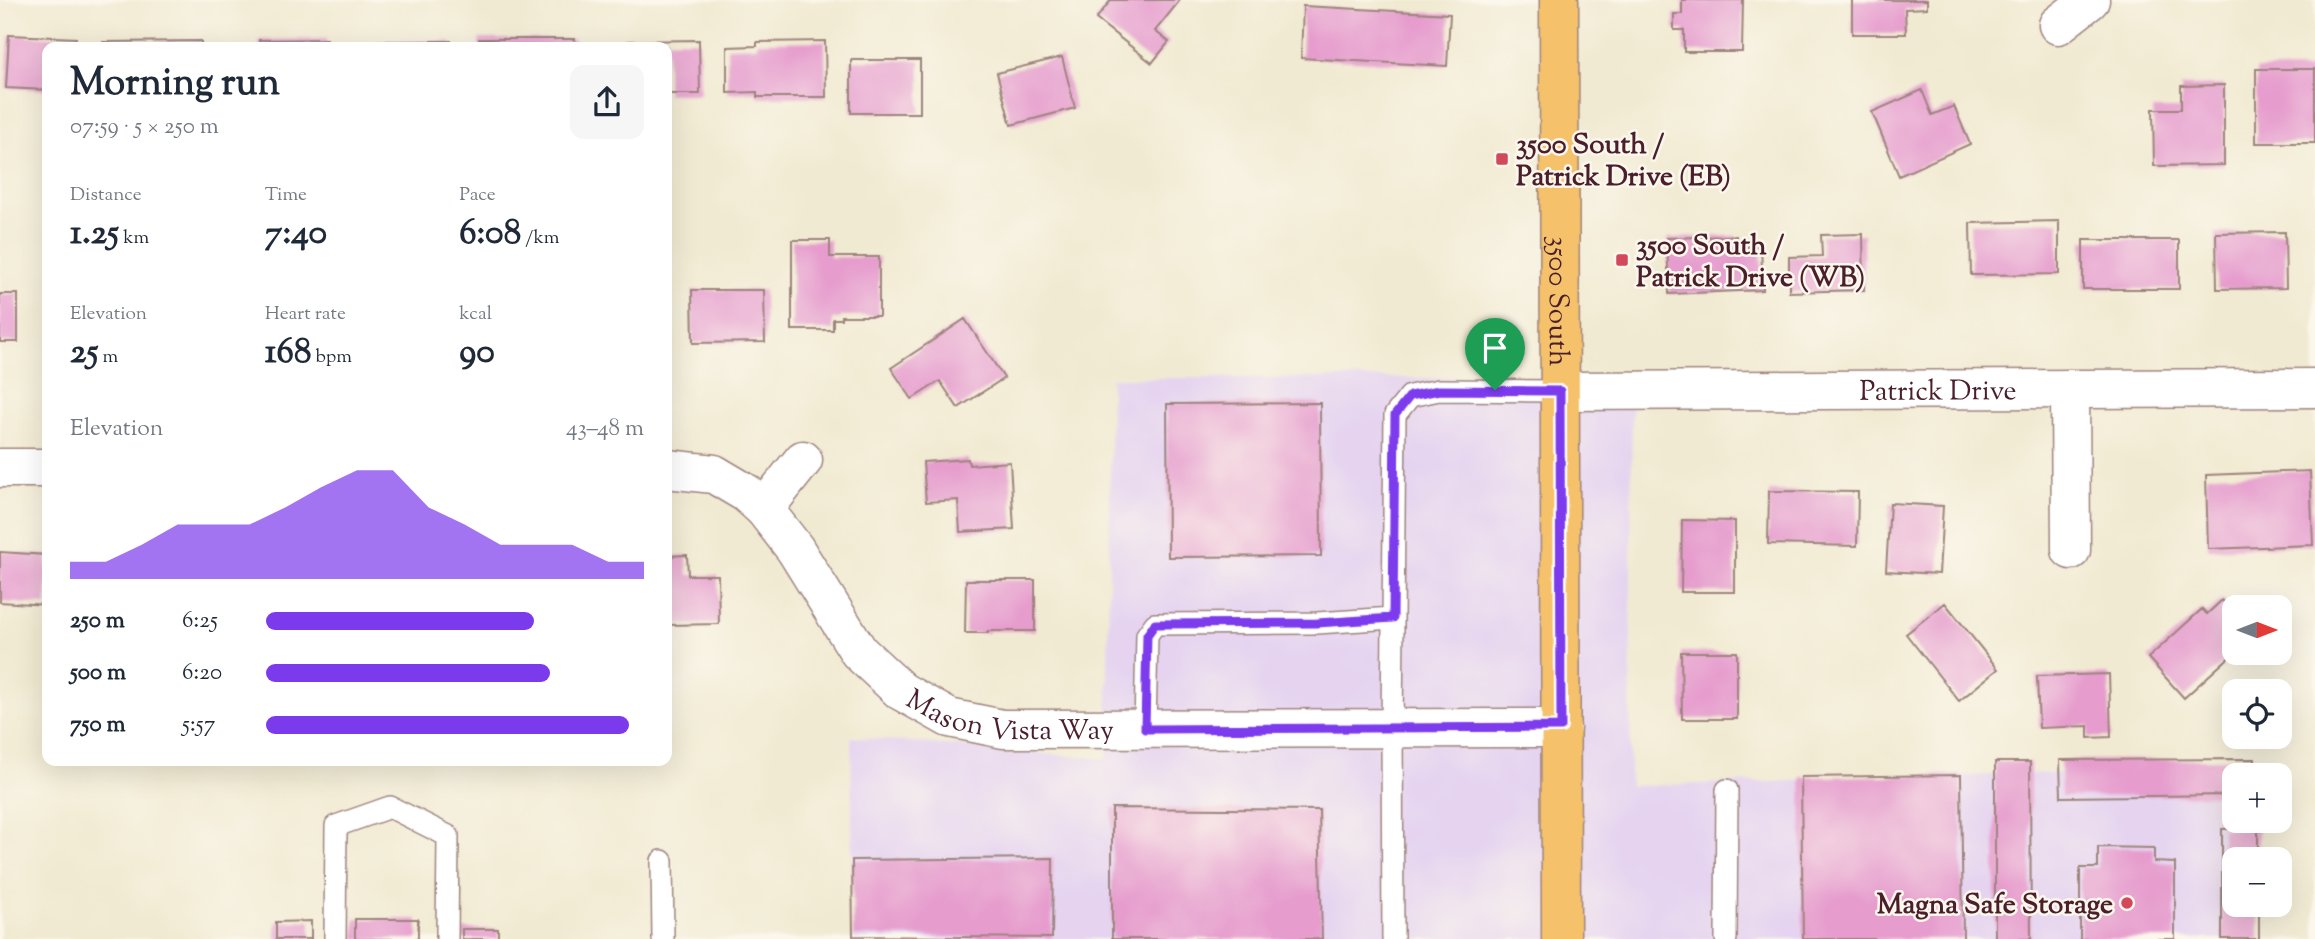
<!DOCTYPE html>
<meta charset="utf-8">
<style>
body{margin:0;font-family:"Sorts Mill Goudy",serif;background:#f6f6f7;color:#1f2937;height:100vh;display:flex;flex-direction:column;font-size:26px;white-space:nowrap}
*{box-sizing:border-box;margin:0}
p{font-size:23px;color:#747a83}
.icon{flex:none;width:38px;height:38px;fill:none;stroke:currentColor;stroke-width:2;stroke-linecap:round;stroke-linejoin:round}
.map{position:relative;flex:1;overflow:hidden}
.sheet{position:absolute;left:42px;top:42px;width:630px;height:724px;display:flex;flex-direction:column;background:#fff;border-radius:14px;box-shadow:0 7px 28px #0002}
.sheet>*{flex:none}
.needle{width:46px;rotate:90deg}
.tools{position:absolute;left:2222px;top:595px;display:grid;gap:14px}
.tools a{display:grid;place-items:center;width:70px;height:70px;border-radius:14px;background:#fff;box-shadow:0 7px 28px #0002;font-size:35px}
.pin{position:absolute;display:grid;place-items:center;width:60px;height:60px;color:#fff;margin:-72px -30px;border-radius:50% 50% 50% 0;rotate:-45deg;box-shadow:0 0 7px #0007}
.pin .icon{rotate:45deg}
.round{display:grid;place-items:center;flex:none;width:74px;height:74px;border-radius:14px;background:#f6f6f7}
.headline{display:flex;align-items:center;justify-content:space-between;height:119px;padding:0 28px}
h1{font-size:38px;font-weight:800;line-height:52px}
.metrics{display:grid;grid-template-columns:repeat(3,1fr);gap:10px;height:119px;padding:7px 28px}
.metrics div{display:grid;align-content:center}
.metrics b{font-size:35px;font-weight:800}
.metrics small{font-size:19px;font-weight:400}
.metrics p{font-size:19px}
.chart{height:196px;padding:14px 28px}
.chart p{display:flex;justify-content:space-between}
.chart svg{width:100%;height:126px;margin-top:7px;fill:#7c3aed;opacity:.7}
ul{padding:0 28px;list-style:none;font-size:23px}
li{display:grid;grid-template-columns:112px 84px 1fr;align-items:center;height:52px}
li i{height:18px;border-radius:9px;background:#7c3aed}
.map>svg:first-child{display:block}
.built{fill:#e5d3f0}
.building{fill:#e69dce}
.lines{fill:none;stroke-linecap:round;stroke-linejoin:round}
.service-casing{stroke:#9e847e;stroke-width:24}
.minor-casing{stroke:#9e847e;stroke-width:41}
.primary-casing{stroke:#9e847e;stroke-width:41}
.service{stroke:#fff;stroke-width:21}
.minor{stroke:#fff;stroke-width:38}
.primary{stroke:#f5c16b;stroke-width:38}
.route-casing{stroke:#fff;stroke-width:14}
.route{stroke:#7c3aed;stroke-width:9}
.poi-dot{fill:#d1495b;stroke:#fbf7ec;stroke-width:2.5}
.labels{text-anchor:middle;stroke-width:5;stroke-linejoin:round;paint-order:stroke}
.poi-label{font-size:28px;font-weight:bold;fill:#4a1f2b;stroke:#fbf7ec;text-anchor:start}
.street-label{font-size:28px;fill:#4a1f2b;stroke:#fbf7ec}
</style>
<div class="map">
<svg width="2315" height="939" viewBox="0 0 2315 939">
<rect width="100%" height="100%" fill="#fbf7ec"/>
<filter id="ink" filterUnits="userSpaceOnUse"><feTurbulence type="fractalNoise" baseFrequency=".0143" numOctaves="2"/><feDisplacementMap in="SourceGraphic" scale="14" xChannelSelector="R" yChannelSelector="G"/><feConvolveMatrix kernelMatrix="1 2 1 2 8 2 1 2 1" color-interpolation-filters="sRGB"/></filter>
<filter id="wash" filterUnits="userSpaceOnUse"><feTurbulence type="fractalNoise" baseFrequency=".00686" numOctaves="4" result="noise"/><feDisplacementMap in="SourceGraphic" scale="28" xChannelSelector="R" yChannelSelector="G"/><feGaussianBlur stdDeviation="1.57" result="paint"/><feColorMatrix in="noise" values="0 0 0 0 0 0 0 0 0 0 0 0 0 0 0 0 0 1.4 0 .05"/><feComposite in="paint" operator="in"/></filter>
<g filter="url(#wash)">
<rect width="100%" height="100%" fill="#f1ead2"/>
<path class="built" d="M1111,378H1632L1630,786L2257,767V775H2235V821H2257V859H2235V905H2257V939H854L851,737L1107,759Z"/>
<g id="blocks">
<path class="building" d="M1111,0H1180L1155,31L1169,42L1152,63L1096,19Z
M1682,0H1743L1742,52H1684V30H1674V14H1682Z
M1852,0H1927V8L1905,9L1906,34H1852Z
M1303,6L1450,14L1447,66L1301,58Z
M9,35L76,38L75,47H47V90L6,88Z
M327,39V47H259V40Z
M479,39H575V47H479Z
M699,40L700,94H667V47H628V41Z
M201,41V47H103V42Z
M378,41H451V47H378Z
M825,41L826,97H757V92L727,93V47L757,46V42Z
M1062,57L1075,108L1011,125L997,73Z
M851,60H920V113H851Z
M2256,69H2315V143H2256Z
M2224,85V165L2154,166L2153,109H2181V86Z
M1922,90L1932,115L1954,106L1970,144L1899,176L1872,112Z
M2059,221V274L1971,275L1970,223Z
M2285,232L2286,288L2217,289L2216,233Z
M1863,234L1864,290L1789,292V257L1822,256L1821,235Z
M1736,236V247L1761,246L1763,290L1669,294L1667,238Z
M792,240H830V257H879V316H841V319H833V330H792Z
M2083,240H2179V289H2083Z
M692,290H764L765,342L693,343Z
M0,294H18V342H0Z
M965,319L1004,378L958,408L940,381L912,399L891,368Z
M1320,403L1321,556L1168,557L1167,404Z
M968,459L969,465L1010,462L1014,529L960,532L958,500L926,502L923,462Z
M2310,471L2313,545L2208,549L2206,475Z
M1769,491L1858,492L1857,546L1768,544Z
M1890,503L1943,506L1939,574L1886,571Z
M1682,520L1735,521V592H1681Z
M0,552L47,555V605L0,602Z
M687,555L688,575H718L719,624L667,625V556Z
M966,580H1035V631H988V633H965Z
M2222,600L2235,613V652L2184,698L2148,658L2202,609L2207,614Z
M1945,603L1998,669L1959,701L1906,634Z
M1681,652H1737V719H1682Z
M2109,674L2111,737L2088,738V726L2039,728L2037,676Z
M2255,759V775H2235V795L2061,797L2060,760Z
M1995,762H2030L2031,939H1995Z
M1961,775L1963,939H1803L1801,777Z
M1112,808L1319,810L1322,939H1112Z
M2258,828V859H2235V905H2259V939H2222V829Z
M2098,847L2154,848V862L2175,863V939H2080V868H2098Z
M1053,858L1052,938L853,936L852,860Z
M355,919H418V939H355Z
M311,921V939H276V922Z
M462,929H498V939H462Z"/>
</g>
</g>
<g filter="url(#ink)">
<use href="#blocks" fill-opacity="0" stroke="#9e847e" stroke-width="2"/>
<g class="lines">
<g class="service-casing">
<path id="service" d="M1145,729L1147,635L1155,624L1317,623L1393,618
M662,861L663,939
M335,939L336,826L390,807L448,836L447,939
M1393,939L1392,727L1395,415L1410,396L1439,390L1560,391
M1726,939L1727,790"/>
</g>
<g class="minor-casing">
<g id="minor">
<path d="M2058,25L2090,0"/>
<path d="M2070,389L2071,550"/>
<path id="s1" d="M1560,391L2315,388"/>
<path d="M0,468H47"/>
<path id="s2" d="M667,469L714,474L746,493L764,509L795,549L859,652L901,691L949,718L1003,729L1561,728"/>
<path d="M764,509L803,460"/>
</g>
</g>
<g class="primary-casing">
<g id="primary">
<path id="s3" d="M1559,0L1561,939"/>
</g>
</g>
<use href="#service" class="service"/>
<use href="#minor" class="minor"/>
<use href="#primary" class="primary"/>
</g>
</g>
<g class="lines" filter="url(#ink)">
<g class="route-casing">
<path id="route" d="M1439,390L1560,391L1561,727L1145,729L1147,635L1155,624L1317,623L1393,618L1395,415L1410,396Z"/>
</g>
<use href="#route" class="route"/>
</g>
<g class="poi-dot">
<rect x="1495" y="152" width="14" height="14" rx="3.5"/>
<rect x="1615" y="253" width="14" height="14" rx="3.5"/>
<circle cx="2127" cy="903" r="7"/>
</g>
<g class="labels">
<g class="poi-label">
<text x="1516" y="153">3500 South /<tspan x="1516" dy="32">Patrick Drive (EB)</tspan></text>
<text x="1636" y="254">3500 South /<tspan x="1636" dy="32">Patrick Drive (WB)</tspan></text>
<text x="2113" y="913" text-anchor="end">Magna Safe Storage</text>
</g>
<g class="street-label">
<text dy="10" stroke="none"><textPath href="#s3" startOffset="301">3500 South</textPath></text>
<text dy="10" stroke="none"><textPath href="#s1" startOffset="378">Patrick Drive</textPath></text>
<text dy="10" stroke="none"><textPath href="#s2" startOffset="453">Mason Vista Way</textPath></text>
</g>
</g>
</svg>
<div class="tools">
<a><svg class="needle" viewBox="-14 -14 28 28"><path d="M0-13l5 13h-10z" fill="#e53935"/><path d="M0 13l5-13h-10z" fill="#747a83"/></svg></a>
<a><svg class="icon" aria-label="locate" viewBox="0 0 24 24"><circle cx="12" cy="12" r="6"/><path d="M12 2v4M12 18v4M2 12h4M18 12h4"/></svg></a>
<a>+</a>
<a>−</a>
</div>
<div class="pin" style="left:1495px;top:390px;background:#1e9e55"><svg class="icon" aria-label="arrive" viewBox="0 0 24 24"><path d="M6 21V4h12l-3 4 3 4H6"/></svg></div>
<section class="sheet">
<div class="headline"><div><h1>Morning run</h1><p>07:59 · 5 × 250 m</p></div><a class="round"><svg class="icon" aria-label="share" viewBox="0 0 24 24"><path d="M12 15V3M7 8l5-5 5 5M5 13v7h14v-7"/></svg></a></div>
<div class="metrics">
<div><p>Distance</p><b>1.25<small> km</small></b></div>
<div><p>Time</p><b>7:40</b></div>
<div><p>Pace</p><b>6:08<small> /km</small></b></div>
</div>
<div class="metrics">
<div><p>Elevation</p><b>25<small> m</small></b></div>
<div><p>Heart rate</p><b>168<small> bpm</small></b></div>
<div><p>kcal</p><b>90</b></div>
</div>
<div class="chart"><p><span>Elevation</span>43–48 m</p>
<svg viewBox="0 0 160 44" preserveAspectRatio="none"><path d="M0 44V38L10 38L20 32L30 25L40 25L50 25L60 19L70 12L80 6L90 6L100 19L110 25L120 32L130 32L140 32L150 38L160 38V44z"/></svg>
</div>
<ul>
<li><b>250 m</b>6:25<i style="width:71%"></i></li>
<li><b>500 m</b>6:20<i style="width:75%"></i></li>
<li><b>750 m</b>5:57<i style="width:96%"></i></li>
</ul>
</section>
</div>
